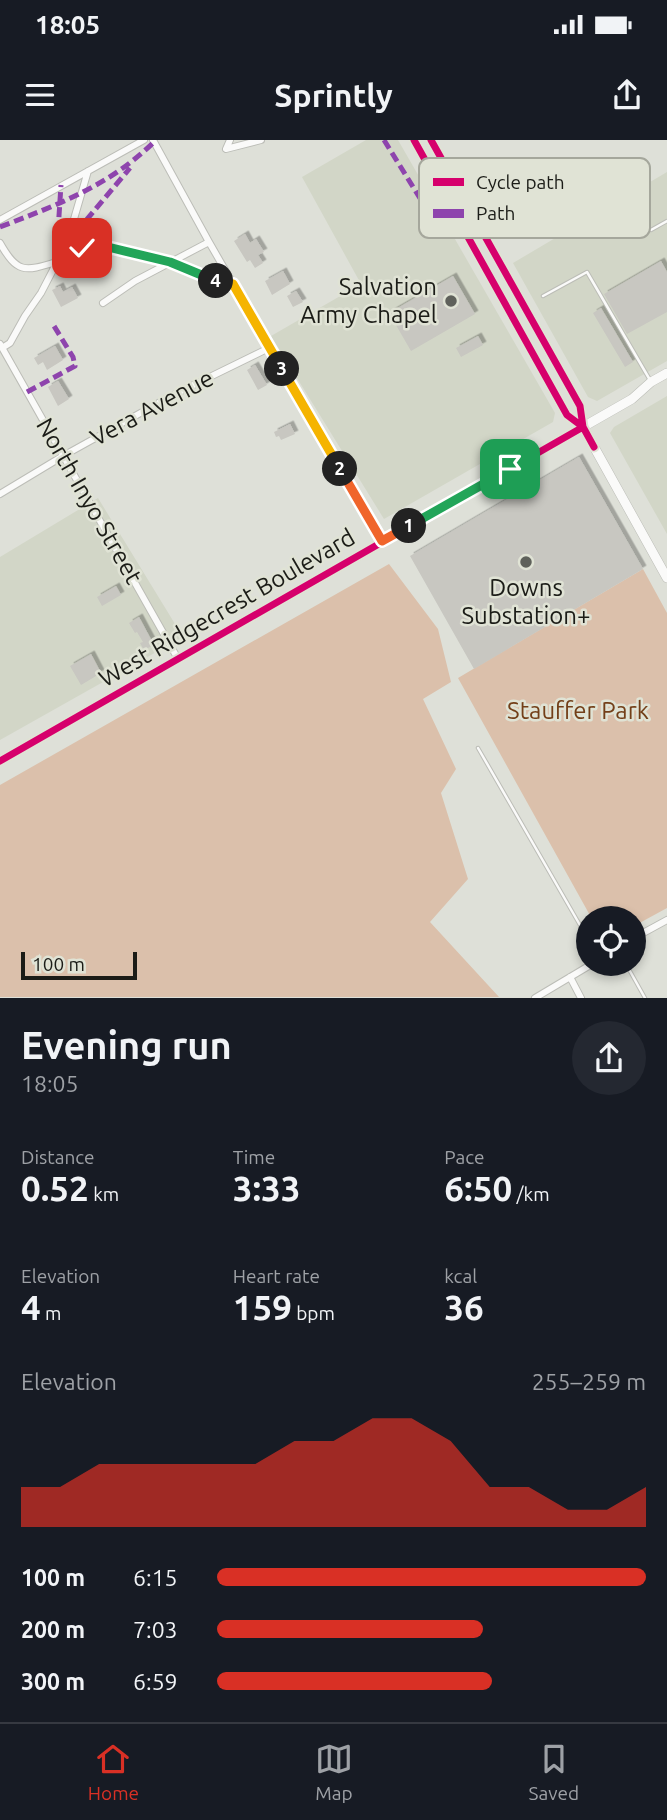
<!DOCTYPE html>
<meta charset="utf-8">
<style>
body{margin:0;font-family:Ubuntu,sans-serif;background:#242831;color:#f1f3f6;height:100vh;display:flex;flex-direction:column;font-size:26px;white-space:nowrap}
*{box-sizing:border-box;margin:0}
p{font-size:23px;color:#9ea1a6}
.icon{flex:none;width:38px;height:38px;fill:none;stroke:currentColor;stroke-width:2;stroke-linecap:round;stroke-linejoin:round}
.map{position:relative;height:858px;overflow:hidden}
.panel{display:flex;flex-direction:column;background:#171b24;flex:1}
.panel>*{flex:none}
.tools{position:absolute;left:576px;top:766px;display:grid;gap:14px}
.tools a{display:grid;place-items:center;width:70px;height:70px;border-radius:50%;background:#171b24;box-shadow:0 4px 10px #0003;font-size:35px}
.scale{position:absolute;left:21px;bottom:18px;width:116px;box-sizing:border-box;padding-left:7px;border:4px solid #1b1c17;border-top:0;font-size:19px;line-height:24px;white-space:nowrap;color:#1b1c17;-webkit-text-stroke:5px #e0e3d5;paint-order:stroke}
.pin{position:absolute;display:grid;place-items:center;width:60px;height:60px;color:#fff;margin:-30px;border-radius:14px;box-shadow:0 4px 10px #0006}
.km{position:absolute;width:35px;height:35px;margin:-18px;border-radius:50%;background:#222;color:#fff;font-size:19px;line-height:35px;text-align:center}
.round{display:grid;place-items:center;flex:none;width:74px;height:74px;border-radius:37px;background:#242831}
.headline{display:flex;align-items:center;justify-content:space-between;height:119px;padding:0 21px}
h1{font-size:38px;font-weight:600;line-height:52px}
.stats{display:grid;grid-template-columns:repeat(3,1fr);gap:10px;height:119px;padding:7px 21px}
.stats div{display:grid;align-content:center}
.stats b{font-size:35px;font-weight:600}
.stats small{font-size:19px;font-weight:400}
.stats p{font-size:19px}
.chart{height:196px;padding:14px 21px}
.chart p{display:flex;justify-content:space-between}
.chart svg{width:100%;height:126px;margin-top:7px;fill:#d93025;opacity:.7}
ul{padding:0 21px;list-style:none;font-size:23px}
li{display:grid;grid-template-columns:112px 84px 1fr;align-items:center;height:52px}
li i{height:18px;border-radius:9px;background:#d93025}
.status{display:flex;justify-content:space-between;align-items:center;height:49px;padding:0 35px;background:#171b24;direction:ltr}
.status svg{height:19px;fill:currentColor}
header{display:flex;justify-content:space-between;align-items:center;height:91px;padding:0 21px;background:#171b24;font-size:32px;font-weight:600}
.tab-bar{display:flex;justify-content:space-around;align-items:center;height:98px;border-top:2px solid #363941;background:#171b24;font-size:19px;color:#9ea1a6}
.tab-bar a{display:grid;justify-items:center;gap:4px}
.tab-bar .selected{color:#d93025}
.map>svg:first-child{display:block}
.built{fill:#d2d6c7}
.green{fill:#dbc0ab}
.building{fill:#c8c7c1;filter:url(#shadow)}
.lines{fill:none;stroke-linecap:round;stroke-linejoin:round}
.service-casing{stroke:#bcbdb7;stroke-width:4.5}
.minor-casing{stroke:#bcbdb7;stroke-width:8}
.tertiary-casing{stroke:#bcbdb7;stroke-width:10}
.secondary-casing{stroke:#bcbdb7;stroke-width:10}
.service{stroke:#fafaf9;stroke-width:2.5}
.minor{stroke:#fafaf9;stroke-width:6}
.tertiary{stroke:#fafaf9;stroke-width:8}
.secondary{stroke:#fafaf9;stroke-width:9}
.quiet{stroke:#8e44ad;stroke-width:5;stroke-dasharray:10 5;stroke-linecap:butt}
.cycleway-casing{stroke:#e0e3d5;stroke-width:11}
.cycleway{stroke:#d6006c;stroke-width:7}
.split-1-casing{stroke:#fff;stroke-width:14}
.split-2-casing{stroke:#fff;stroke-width:14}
.split-3-casing{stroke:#fff;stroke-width:14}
.split-4-casing{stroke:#fff;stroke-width:14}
.split-5-casing{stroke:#fff;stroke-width:14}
.split-1{stroke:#22a559;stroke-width:9}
.split-2{stroke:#f0652b;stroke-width:9}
.split-3{stroke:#f5b400;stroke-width:9}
.split-4{stroke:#f5b400;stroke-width:9}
.split-5{stroke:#22a559;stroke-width:9}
.poi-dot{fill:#5f615b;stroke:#e0e3d5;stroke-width:2.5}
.labels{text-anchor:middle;stroke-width:5;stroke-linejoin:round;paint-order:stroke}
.poi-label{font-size:24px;fill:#1b1c17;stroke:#e0e3d5;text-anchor:end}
.street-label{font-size:24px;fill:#1b1c17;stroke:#e0e3d5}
.park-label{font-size:24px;fill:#733f18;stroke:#e0e3d5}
.key{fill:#e0e3d5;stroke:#a5a79c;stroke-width:2}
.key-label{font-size:19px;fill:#1b1c17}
</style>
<div class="status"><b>18:05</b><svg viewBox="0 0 49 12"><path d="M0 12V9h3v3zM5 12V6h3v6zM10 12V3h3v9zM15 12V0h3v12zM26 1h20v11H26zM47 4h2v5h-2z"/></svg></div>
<header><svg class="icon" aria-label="menu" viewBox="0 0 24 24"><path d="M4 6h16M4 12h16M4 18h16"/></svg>Sprintly<svg class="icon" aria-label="share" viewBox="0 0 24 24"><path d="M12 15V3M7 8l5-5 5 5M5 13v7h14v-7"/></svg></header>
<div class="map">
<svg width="667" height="858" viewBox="0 0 667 858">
<defs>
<filter id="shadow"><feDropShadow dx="3.5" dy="-3.5" stdDeviation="0" flood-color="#0004"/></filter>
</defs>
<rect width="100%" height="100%" fill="#dee0d8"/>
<path class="built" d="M366,0H398L555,273L553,282L384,379L271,196L361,144L302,37Z
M667,32V221L597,261L588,257L513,123Z
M667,256V394L610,293L614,287Z
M98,358L183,497L0,600V417Z"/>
<path class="green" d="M389,424L438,489L451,542L423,559L456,629L441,653L468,739L430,782L499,857H0V645Z
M643,429L667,473V768L634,786V779H592L458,538Z"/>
<path class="building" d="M245,94L250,103L256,99L264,112L258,115L263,123L255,128L250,120L247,122L234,101Z
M661,121L667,132V172L627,194L604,154Z
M283,131L290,144L272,155L265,141Z
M453,136L475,174L411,211L389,173Z
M60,146L63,152L72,147L78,158L61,167L52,150Z
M296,151L303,162L293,167L287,156Z
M601,168L633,222L625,227L593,173Z
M478,196L483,205L461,217L456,208Z
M55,206L63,220L47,230L43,222L38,225L34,218Z
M255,225L267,245L258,250L247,230Z
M58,241L69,259L58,266L48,247Z
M290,284L295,294L281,300L279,296L276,297L274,292Z
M579,317L643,429L474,529L410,416Z
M116,446L121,455L102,466L97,457Z
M139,477L154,505L144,510L140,503L143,502L137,492L135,493L129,483Z
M91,514L101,533L81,545L70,526Z"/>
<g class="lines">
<g class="service-casing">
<path id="service" d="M651,90L667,81
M543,156L587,132L650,240
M478,608L588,799
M626,824L645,858"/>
</g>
<g class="minor-casing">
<path id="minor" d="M153,0L209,102L381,401
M230,0L226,9L261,0
M0,80L144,0
M0,103C17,133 24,132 56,122L58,119L82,108H112L141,116L170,122L212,141L233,144
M103,163L135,141L209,102
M0,204L178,519
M2,208L10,203L25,176L41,153L67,103L88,31
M0,354L63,316L171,256L269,208
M634,798L667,780
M570,837L581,858
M535,858L592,824"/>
</g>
<g class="tertiary-casing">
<path id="tertiary" d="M0,621L583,287"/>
</g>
<g class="secondary-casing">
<path id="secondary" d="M414,0L567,275L583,287
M431,0L580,266L583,287L667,438
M583,287L632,259L651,242L667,233"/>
</g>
<use href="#service" class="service"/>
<use href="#minor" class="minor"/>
<use href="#tertiary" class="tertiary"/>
<use href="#secondary" class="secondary"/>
<path class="quiet" d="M384,0L426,68
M0,87C57,65 109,46 154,2
M67,103L130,28
M56,122L61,45
M27,252L75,226L73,217L54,186"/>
<g class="cycleway-casing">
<path id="cycleway" d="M414,0L567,275L583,287
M431,0L580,266L583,287L594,307
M0,621L583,287"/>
</g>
<use href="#cycleway" class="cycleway"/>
</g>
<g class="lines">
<g class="split-1-casing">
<path id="split-1" d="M409,386L510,329"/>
</g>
<g class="split-2-casing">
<path id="split-2" d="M340,329L382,401L409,386"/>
</g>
<g class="split-3-casing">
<path id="split-3" d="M282,229L340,329"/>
</g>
<g class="split-4-casing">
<path id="split-4" d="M216,141L233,144L282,229"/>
</g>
<g class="split-5-casing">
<path id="split-5" d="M82,108H112L170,122L216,141"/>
</g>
<use href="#split-1" class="split-1"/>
<use href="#split-2" class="split-2"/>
<use href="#split-3" class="split-3"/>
<use href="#split-4" class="split-4"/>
<use href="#split-5" class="split-5"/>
</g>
<g class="poi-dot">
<circle cx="451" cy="161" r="7"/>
<circle cx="526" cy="422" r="7"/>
</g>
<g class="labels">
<g class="poi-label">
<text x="437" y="155">Salvation<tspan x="437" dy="28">Army Chapel</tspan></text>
<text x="526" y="456" text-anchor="middle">Downs<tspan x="526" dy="28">Substation+</tspan></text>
</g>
<g class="street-label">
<text transform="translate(152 268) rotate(-28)" y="8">Vera Avenue</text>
<text transform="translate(89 361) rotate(60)" y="8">North Inyo Street</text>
<text transform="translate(227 468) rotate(-30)" y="8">West Ridgecrest Boulevard</text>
</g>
<g class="park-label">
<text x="578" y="579">Stauffer Park</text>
</g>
</g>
<rect x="419" y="18" width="231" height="80" rx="10" class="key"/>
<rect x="433" y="38" width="31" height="8" fill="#d6006c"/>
<rect x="433" y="69" width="31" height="9" fill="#8e44ad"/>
<g class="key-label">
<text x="476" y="49">Cycle path</text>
<text x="476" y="80">Path</text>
</g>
</svg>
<div class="tools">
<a><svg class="icon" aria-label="locate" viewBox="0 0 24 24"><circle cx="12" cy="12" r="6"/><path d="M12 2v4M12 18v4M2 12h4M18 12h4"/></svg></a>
</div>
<div class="scale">100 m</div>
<div class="pin" style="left:510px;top:329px;background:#1e9e55"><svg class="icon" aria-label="arrive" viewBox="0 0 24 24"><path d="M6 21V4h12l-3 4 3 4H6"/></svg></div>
<div class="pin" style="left:82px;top:108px;background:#d93025"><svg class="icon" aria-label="check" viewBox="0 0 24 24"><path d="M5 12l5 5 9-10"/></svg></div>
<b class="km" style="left:409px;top:386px">1</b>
<b class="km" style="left:340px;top:329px">2</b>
<b class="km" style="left:282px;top:229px">3</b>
<b class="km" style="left:216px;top:141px">4</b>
</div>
<section class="panel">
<div class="headline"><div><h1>Evening run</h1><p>18:05</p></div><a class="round"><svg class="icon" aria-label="share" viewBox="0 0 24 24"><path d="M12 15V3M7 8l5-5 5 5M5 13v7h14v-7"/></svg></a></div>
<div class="stats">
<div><p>Distance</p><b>0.52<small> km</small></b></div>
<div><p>Time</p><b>3:33</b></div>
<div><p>Pace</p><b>6:50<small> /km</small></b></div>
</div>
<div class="stats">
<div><p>Elevation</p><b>4<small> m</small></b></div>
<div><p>Heart rate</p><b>159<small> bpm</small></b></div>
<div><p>kcal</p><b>36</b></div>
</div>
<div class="chart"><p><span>Elevation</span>255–259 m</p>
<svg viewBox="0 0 160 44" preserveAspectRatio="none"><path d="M0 44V30L10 30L20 22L30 22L40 22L50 22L60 22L70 14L80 14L90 6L100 6L110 14L120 30L130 30L140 38L150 38L160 30V44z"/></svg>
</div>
<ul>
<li><b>100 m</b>6:15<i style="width:100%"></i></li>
<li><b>200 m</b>7:03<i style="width:62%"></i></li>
<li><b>300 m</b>6:59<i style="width:64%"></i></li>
</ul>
</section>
<nav class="tab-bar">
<a class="selected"><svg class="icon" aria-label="home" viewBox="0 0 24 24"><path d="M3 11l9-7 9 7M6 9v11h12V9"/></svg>Home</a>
<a><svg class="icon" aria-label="map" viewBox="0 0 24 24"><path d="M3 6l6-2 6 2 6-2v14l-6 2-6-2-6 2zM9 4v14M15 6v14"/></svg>Map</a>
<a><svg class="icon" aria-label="saved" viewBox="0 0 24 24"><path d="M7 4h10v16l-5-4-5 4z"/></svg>Saved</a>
</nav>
